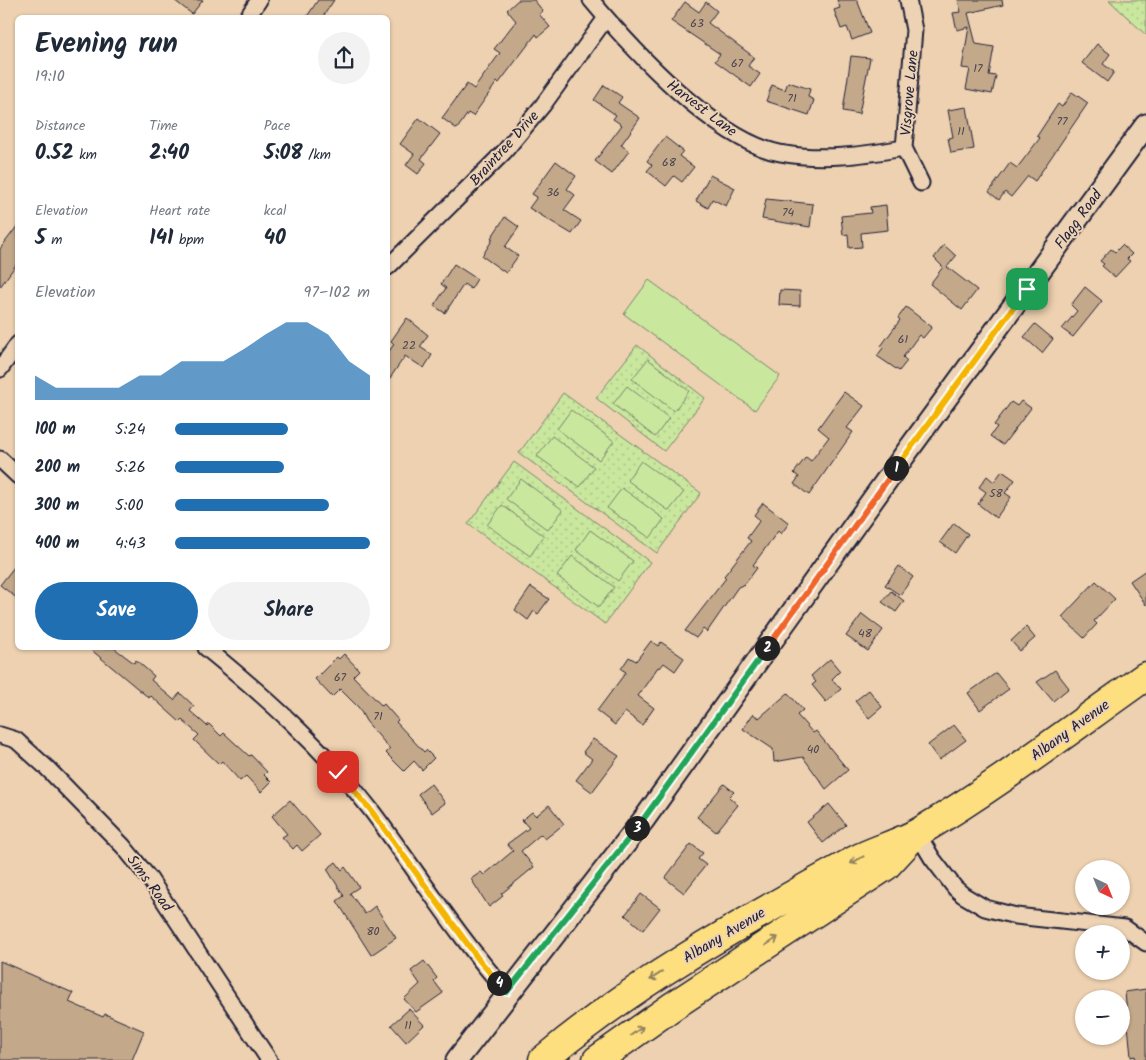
<!DOCTYPE html>
<meta charset="utf-8">
<style>
body{margin:0;font-family:Kalam,sans-serif;background:#f2f2f3;color:#1f2937;height:100vh;display:flex;flex-direction:column;font-size:19px;white-space:nowrap}
*{box-sizing:border-box;margin:0}
p{font-size:16px;color:#747a83}
.icon{flex:none;width:28px;height:28px;fill:none;stroke:currentColor;stroke-width:2;stroke-linecap:round;stroke-linejoin:round}
.map{position:relative;flex:1;overflow:hidden}
.drawer{position:absolute;left:15px;top:15px;width:375px;height:635px;display:flex;flex-direction:column;background:#fff;border-radius:8px;box-shadow:0 1px 4px #0004}
.drawer>*{flex:none}
.needle{width:32px;rotate:137deg}
.fabs{position:absolute;left:1075px;top:860px;display:grid;gap:10px}
.fabs a{display:grid;place-items:center;width:55px;height:55px;border-radius:50%;background:#fff;box-shadow:0 1px 4px #0004;font-size:25px}
.pin{position:absolute;display:grid;place-items:center;width:42px;height:42px;color:#fff;margin:-21px;border-radius:10px;box-shadow:0 2px 8px #0006}
.km{position:absolute;width:25px;height:25px;margin:-12px;border-radius:50%;background:#222;color:#fff;font-size:14px;line-height:25px;text-align:center}
.round{display:grid;place-items:center;flex:none;width:52px;height:52px;border-radius:26px;background:#f2f2f3}
.head{display:flex;align-items:center;justify-content:space-between;height:85px;padding:0 20px}
h1{font-size:28px;font-weight:600;line-height:38px}
.stats{display:grid;grid-template-columns:repeat(3,1fr);gap:8px;height:85px;padding:5px 20px}
.stats div{display:grid;align-content:center}
.stats b{font-size:21px;font-weight:600}
.stats small{font-size:14px;font-weight:400}
.stats p{font-size:14px}
.chart{height:140px;padding:10px 20px}
.chart p{display:flex;justify-content:space-between}
.chart svg{width:100%;height:90px;margin-top:5px;fill:#1f6fb2;opacity:.7}
.action{display:flex;gap:10px;margin-top:auto;padding:10px 20px}
.action a{flex:1;height:58px;border-radius:30px;background:#1f6fb2;color:#fff;font-size:20px;font-weight:600;line-height:58px;text-align:center}
.action a+a{background:#f2f2f3;color:#1f2937}
ul{padding:0 20px;list-style:none;font-size:16px}
li{display:grid;grid-template-columns:80px 60px 1fr;align-items:center;height:38px}
li i{height:12px;border-radius:6px;background:#1f6fb2}
.map>svg:first-child{display:block}
.green{fill:url(#green-dots);stroke:#76846c}
.pitch{fill:#cae79e;stroke:#76846c}
.building{fill:#c4a88a;stroke:#22223b}
.lines{fill:none;stroke-linecap:round;stroke-linejoin:round}
.street-casing{stroke:#22223b;stroke-width:19}
.secondary-casing{stroke:#22223b;stroke-width:25}
.highway-casing{stroke:#22223b;stroke-width:31}
.street{stroke:#edd3b4;stroke-width:15}
.secondary{stroke:#edd3b4;stroke-width:21}
.highway{stroke:#fedf80;stroke-width:28}
.oneway{stroke:#90805e}
.split-1-casing{stroke:#fff;stroke-width:10}
.split-2-casing{stroke:#fff;stroke-width:10}
.split-3-casing{stroke:#fff;stroke-width:10}
.split-4-casing{stroke:#fff;stroke-width:10}
.split-5-casing{stroke:#fff;stroke-width:10}
.split-1{stroke:#f5b400;stroke-width:6}
.split-2{stroke:#f0652b;stroke-width:6}
.split-3{stroke:#22a559;stroke-width:6}
.split-4{stroke:#22a559;stroke-width:6}
.split-5{stroke:#f5b400;stroke-width:6}
.labels{text-anchor:middle;stroke-width:4;stroke-linejoin:round;paint-order:stroke}
.number-label{font-size:12px;fill:#4a444f}
.street-label{font-size:15px;fill:#22223b;stroke:#edd3b4}
</style>
<div class="map">
<svg width="1146" height="1060" viewBox="0 0 1146 1060">
<defs>
<pattern id="green-dots" width="8" height="8" patternUnits="userSpaceOnUse" patternTransform="scale(1.25)"><rect width="8" height="8" fill="#cae79e"/><path d="M2 2h.1M6 6h.1" fill="none" stroke="#adc689" stroke-width="1.8" stroke-linecap="round"/></pattern>
</defs>
<rect width="100%" height="100%" fill="#edd1b0"/>
<filter id="ink" filterUnits="userSpaceOnUse"><feTurbulence type="fractalNoise" baseFrequency=".02" numOctaves="2"/><feDisplacementMap in="SourceGraphic" scale="10" xChannelSelector="R" yChannelSelector="G"/><feConvolveMatrix kernelMatrix="1 2 1 2 8 2 1 2 1" color-interpolation-filters="sRGB"/></filter>
<g filter="url(#ink)">
<path class="green" d="M1109,0H1146V35Z
M637,345L705,398L664,451L596,398Z
M563,393L701,493L657,553L519,453Z
M514,462L650,562L605,624L468,524Z"/>
<path class="pitch" d="M649,280L780,376L755,410L624,314Z
M648,359L689,391L674,411L632,379Z
M627,386L669,418L655,437L613,404Z
M571,410L614,441L599,460L557,429Z
M552,436L594,467L580,487L537,456Z
M641,461L684,492L669,511L627,480Z
M521,479L563,510L548,530L506,499Z
M622,488L664,519L650,538L607,508Z
M502,505L544,536L530,556L487,525Z
M590,530L633,561L618,581L576,550Z
M572,556L614,587L599,607L557,576Z"/>
<path class="building" d="M174,0H203L192,14Z
M318,0H334L322,18H306Z
M518,0H534L543,11L539,14L550,27L538,37L536,34L499,83L497,82L473,116L468,113L457,129L442,118L467,84L474,89L500,53L494,49L516,21L507,10Z
M837,0H857L870,33L852,40L847,27L841,29L834,10L840,8Z
M958,0H1002L1003,5L968,13L976,44L994,47L989,75L996,76L992,94L966,89L970,69L962,68L969,27L957,30L953,13L961,12Z
M685,2L699,12L706,2L717,11L708,23L754,57L748,66L760,74L751,87L715,61L720,54L671,21Z
M1097,44L1110,54L1103,64L1114,72L1107,82L1082,63Z
M851,56L870,58L859,114L843,111Z
M788,82L810,89L808,97L814,100L809,115L766,101L772,85L785,90Z
M604,85L622,97L618,103L640,118L621,145L629,151L612,174L595,161L622,125L613,119L616,115L594,100Z
M1072,92L1088,103L1035,181L1028,176L1011,197L1005,192L999,200L989,192L1010,163L1017,168L1040,138L1037,136L1058,104L1062,107Z
M967,107L974,149L951,153L948,138L953,137L948,110Z
M419,118L440,134L421,159L426,163L418,174L406,165L414,154L400,144Z
M665,137L683,151L679,156L694,167L682,182L674,176L666,186L647,171L652,165L647,161Z
M556,161L576,176L567,189L575,195L564,210L581,221L572,234L529,208L537,197L532,194Z
M710,175L735,188L726,206L712,199L708,208L696,201Z
M766,199L813,204L810,227L762,219Z
M886,205L888,230L861,233L862,247L849,248L848,234L843,235L841,216L871,213L870,207Z
M505,217L519,227L505,247L518,256L506,273L482,256L493,239L491,238Z
M18,225V262L0,287V249Z
M944,245L956,256L947,267L977,290L962,310L930,284L943,267L934,258Z
M1122,245L1132,254L1127,259L1130,261L1115,277L1102,266L1104,264L1100,261L1111,249L1115,252Z
M454,264L477,279L471,289L464,284L445,313L434,306L446,288L441,284Z
M1085,287L1102,301L1073,337L1062,329L1077,311L1071,305Z
M780,290L800,291V306L779,305Z
M906,307L932,327L923,338L919,335L903,357L907,361L899,371L877,356L883,348L881,346L900,320L898,318Z
M407,318L428,335L420,347L432,355L424,368L405,356L388,381V353L394,344L391,341Z
M1035,324L1053,339L1042,353L1024,337Z
M844,392L864,406L847,428L853,432L809,495L794,484L799,477L794,473L806,457L811,461L829,437L818,428Z
M1021,401L1031,408L1003,445L990,436L997,427L994,425L1011,402L1017,406Z
M1002,471L1015,480L1005,493L1011,497L996,518L978,504L986,492L979,487L987,476L994,482Z
M763,503L789,523L781,534L778,531L753,565L757,568L745,584L738,587L707,632L703,629L696,638L685,631L726,578L724,576L751,541L747,538L760,520L754,515Z
M954,523L968,534L955,553L940,542Z
M18,562V599L0,585Z
M899,566L913,577L900,595L885,585Z
M1146,570V605L1130,581Z
M1096,581L1115,599L1094,621L1097,624L1084,638L1062,617Z
M531,587L549,599L538,614L534,611L528,620L515,610Z
M891,591L904,601L896,612L882,602Z
M862,614L883,630L868,651L846,636Z
M1026,627L1035,638L1020,651L1011,641Z
M651,641L658,646L661,642L684,658L675,671L664,663L660,668L658,667L638,696L654,708L642,725L625,712L615,725L597,711L626,672L621,669L629,657L636,661Z
M89,648H114L134,663L136,660L154,676L151,680L174,700L180,693L194,706L190,711L207,726L209,724L221,736L224,733L249,756L251,755L267,772L264,775L271,782L261,792L246,776L240,781L222,761L219,764L194,740L199,735L182,720L180,722L151,696L149,698Z
M344,654L359,670L353,676L382,706L384,704L398,720L396,722L424,752L426,750L434,758L422,770L414,761L404,771L386,753L390,749L366,721L359,708L340,689L332,697L315,679L337,657L339,659Z
M830,659L840,671L832,679L841,689L826,702L812,685L816,682L811,676Z
M1055,670L1069,688L1053,701L1037,682Z
M996,673L1009,689L980,710L968,693Z
M869,690L882,707L869,718L855,701Z
M788,693L803,710L797,715L813,733L816,731L848,770L826,789L803,757L774,762L773,749L743,729L753,714L759,718Z
M954,725L966,740L939,760L928,745Z
M593,739L619,756L592,792L576,780L592,759L583,752Z
M431,784L445,803L432,813L418,794Z
M724,784L734,792L729,797L738,805L716,832L697,817Z
M290,800L320,835L302,851L297,845L293,849L282,837L287,834L272,816Z
M829,804L846,825L823,843L807,822Z
M549,805L564,824L545,839L541,834L521,851L534,867L501,894L503,896L489,907L471,879L481,872L484,875L513,851L507,844L529,828L522,820L532,812L536,816Z
M691,844L703,853L698,859L706,865L684,893L665,878Z
M336,862L342,870L345,867L359,887L350,893L365,914L375,906L396,938L371,955L337,901L344,896L327,869Z
M641,894L660,908L643,930L625,915Z
M0,961L73,993L69,1002L103,1017L105,1014L144,1031L132,1060H0Z
M424,961L437,978L434,981L443,993L416,1012L404,999L420,984L411,971Z
M1146,989V1060H1136L1135,1056L1131,1057L1125,992Z
M409,1009L424,1025L406,1042L391,1025Z"/>
<g class="lines">
<g class="street-casing">
<path id="street" d="M591,0C632,49 716,141 780,153C821,161 863,155 904,148
M908,0L914,30L904,148L921,183
M247,18L259,0
M388,267L504,152L543,105L606,18
M0,369L18,344
M0,459L18,476
M206,648C266,697 323,748 371,810C417,871 457,936 507,992
M0,735L16,740L47,768L123,846L149,878L269,1060
M917,833L932,858L955,888L963,895L985,908L1016,916L1125,928L1146,943"/>
</g>
<g class="secondary-casing">
<path id="secondary" d="M457,1060L645,818L909,449L1146,125"/>
</g>
<g class="highway-casing">
<path id="highway" d="M543,1060C638,979 749,919 857,859C877,849 900,843 919,832C998,785 1071,729 1146,676
M597,1060L673,1006L886,866L909,841"/>
</g>
<use href="#street" class="street"/>
<use href="#secondary" class="secondary"/>
<use href="#highway" class="highway"/>
</g>
<defs><path id="oneway-shaft" d="M-6 0H5M1.5-3L5.5 0L1.5 3" fill="none" stroke-width="1.6" stroke-linecap="round" stroke-linejoin="round" transform="scale(1.25)"/></defs>
<g class="oneway">
<use href="#oneway-shaft" transform="translate(857 860) rotate(151)"/>
<use href="#oneway-shaft" transform="translate(772 941) rotate(-33)"/>
<use href="#oneway-shaft" transform="translate(656 976) rotate(147)"/>
<use href="#oneway-shaft" transform="translate(637 1031) rotate(-35)"/>
</g>
</g>
<g class="lines" filter="url(#ink)">
<g class="split-1-casing">
<path id="split-1" d="M896,468L1027,289"/>
</g>
<g class="split-2-casing">
<path id="split-2" d="M767,648L896,468"/>
</g>
<g class="split-3-casing">
<path id="split-3" d="M637,828L767,648"/>
</g>
<g class="split-4-casing">
<path id="split-4" d="M499,983L507,992L637,828"/>
</g>
<g class="split-5-casing">
<path id="split-5" d="M338,772L370,809L479,960L499,983"/>
</g>
<use href="#split-1" class="split-1"/>
<use href="#split-2" class="split-2"/>
<use href="#split-3" class="split-3"/>
<use href="#split-4" class="split-4"/>
<use href="#split-5" class="split-5"/>
</g>
<g class="labels">
<g class="number-label">
<text x="697" y="27">63</text>
<text x="737" y="67">67</text>
<text x="978" y="72">17</text>
<text x="792" y="102">71</text>
<text x="1062" y="125">77</text>
<text x="961" y="135">11</text>
<text x="669" y="166">68</text>
<text x="553" y="196">36</text>
<text x="788" y="216">74</text>
<text x="903" y="343">61</text>
<text x="409" y="349">22</text>
<text x="996" y="497">58</text>
<text x="865" y="637">48</text>
<text x="340" y="681">67</text>
<text x="378" y="720">71</text>
<text x="813" y="753">40</text>
<text x="373" y="935">80</text>
<text x="408" y="1029">11</text>
</g>
<g class="street-label">
<text transform="translate(909 93) rotate(-85)" y="5">Visgrove Lane</text>
<text transform="translate(702 108) rotate(37)" y="5">Harvest Lane</text>
<text transform="translate(504 148) rotate(-48)" y="5">Braintree Drive</text>
<text transform="translate(1078 219) rotate(-54)" y="5">Flagg Road</text>
<text transform="translate(1070 730) rotate(-36)" y="5">Albany Avenue</text>
<text transform="translate(150 883) rotate(54)" y="5">Sims Road</text>
<text transform="translate(724 935) rotate(-31)" y="5">Albany Avenue</text>
</g>
</g>
</svg>
<div class="fabs">
<a><svg class="needle" viewBox="-14 -14 28 28"><path d="M0-13l5 13h-10z" fill="#e53935"/><path d="M0 13l5-13h-10z" fill="#747a83"/></svg></a>
<a>+</a>
<a>−</a>
</div>
<div class="pin" style="left:1027px;top:289px;background:#1e9e55"><svg class="icon" aria-label="arrive" viewBox="0 0 24 24"><path d="M6 21V4h12l-3 4 3 4H6"/></svg></div>
<div class="pin" style="left:338px;top:772px;background:#d93025"><svg class="icon" aria-label="check" viewBox="0 0 24 24"><path d="M5 12l5 5 9-10"/></svg></div>
<b class="km" style="left:896px;top:468px">1</b>
<b class="km" style="left:767px;top:648px">2</b>
<b class="km" style="left:637px;top:828px">3</b>
<b class="km" style="left:499px;top:983px">4</b>
<section class="drawer">
<div class="head"><div><h1>Evening run</h1><p>19:10</p></div><a class="round"><svg class="icon" aria-label="share" viewBox="0 0 24 24"><path d="M12 15V3M7 8l5-5 5 5M5 13v7h14v-7"/></svg></a></div>
<div class="stats">
<div><p>Distance</p><b>0.52<small> km</small></b></div>
<div><p>Time</p><b>2:40</b></div>
<div><p>Pace</p><b>5:08<small> /km</small></b></div>
</div>
<div class="stats">
<div><p>Elevation</p><b>5<small> m</small></b></div>
<div><p>Heart rate</p><b>141<small> bpm</small></b></div>
<div><p>kcal</p><b>40</b></div>
</div>
<div class="chart"><p><span>Elevation</span>97–102 m</p>
<svg viewBox="0 0 160 44" preserveAspectRatio="none"><path d="M0 44V32L10 38L20 38L30 38L40 38L50 32L60 32L70 25L80 25L90 25L100 19L110 12L120 6L130 6L140 12L150 25L160 32V44z"/></svg>
</div>
<ul>
<li><b>100 m</b>5:24<i style="width:58%"></i></li>
<li><b>200 m</b>5:26<i style="width:56%"></i></li>
<li><b>300 m</b>5:00<i style="width:79%"></i></li>
<li><b>400 m</b>4:43<i style="width:100%"></i></li>
</ul>
<div class="action"><a>Save</a><a>Share</a></div>
</section>
</div>
